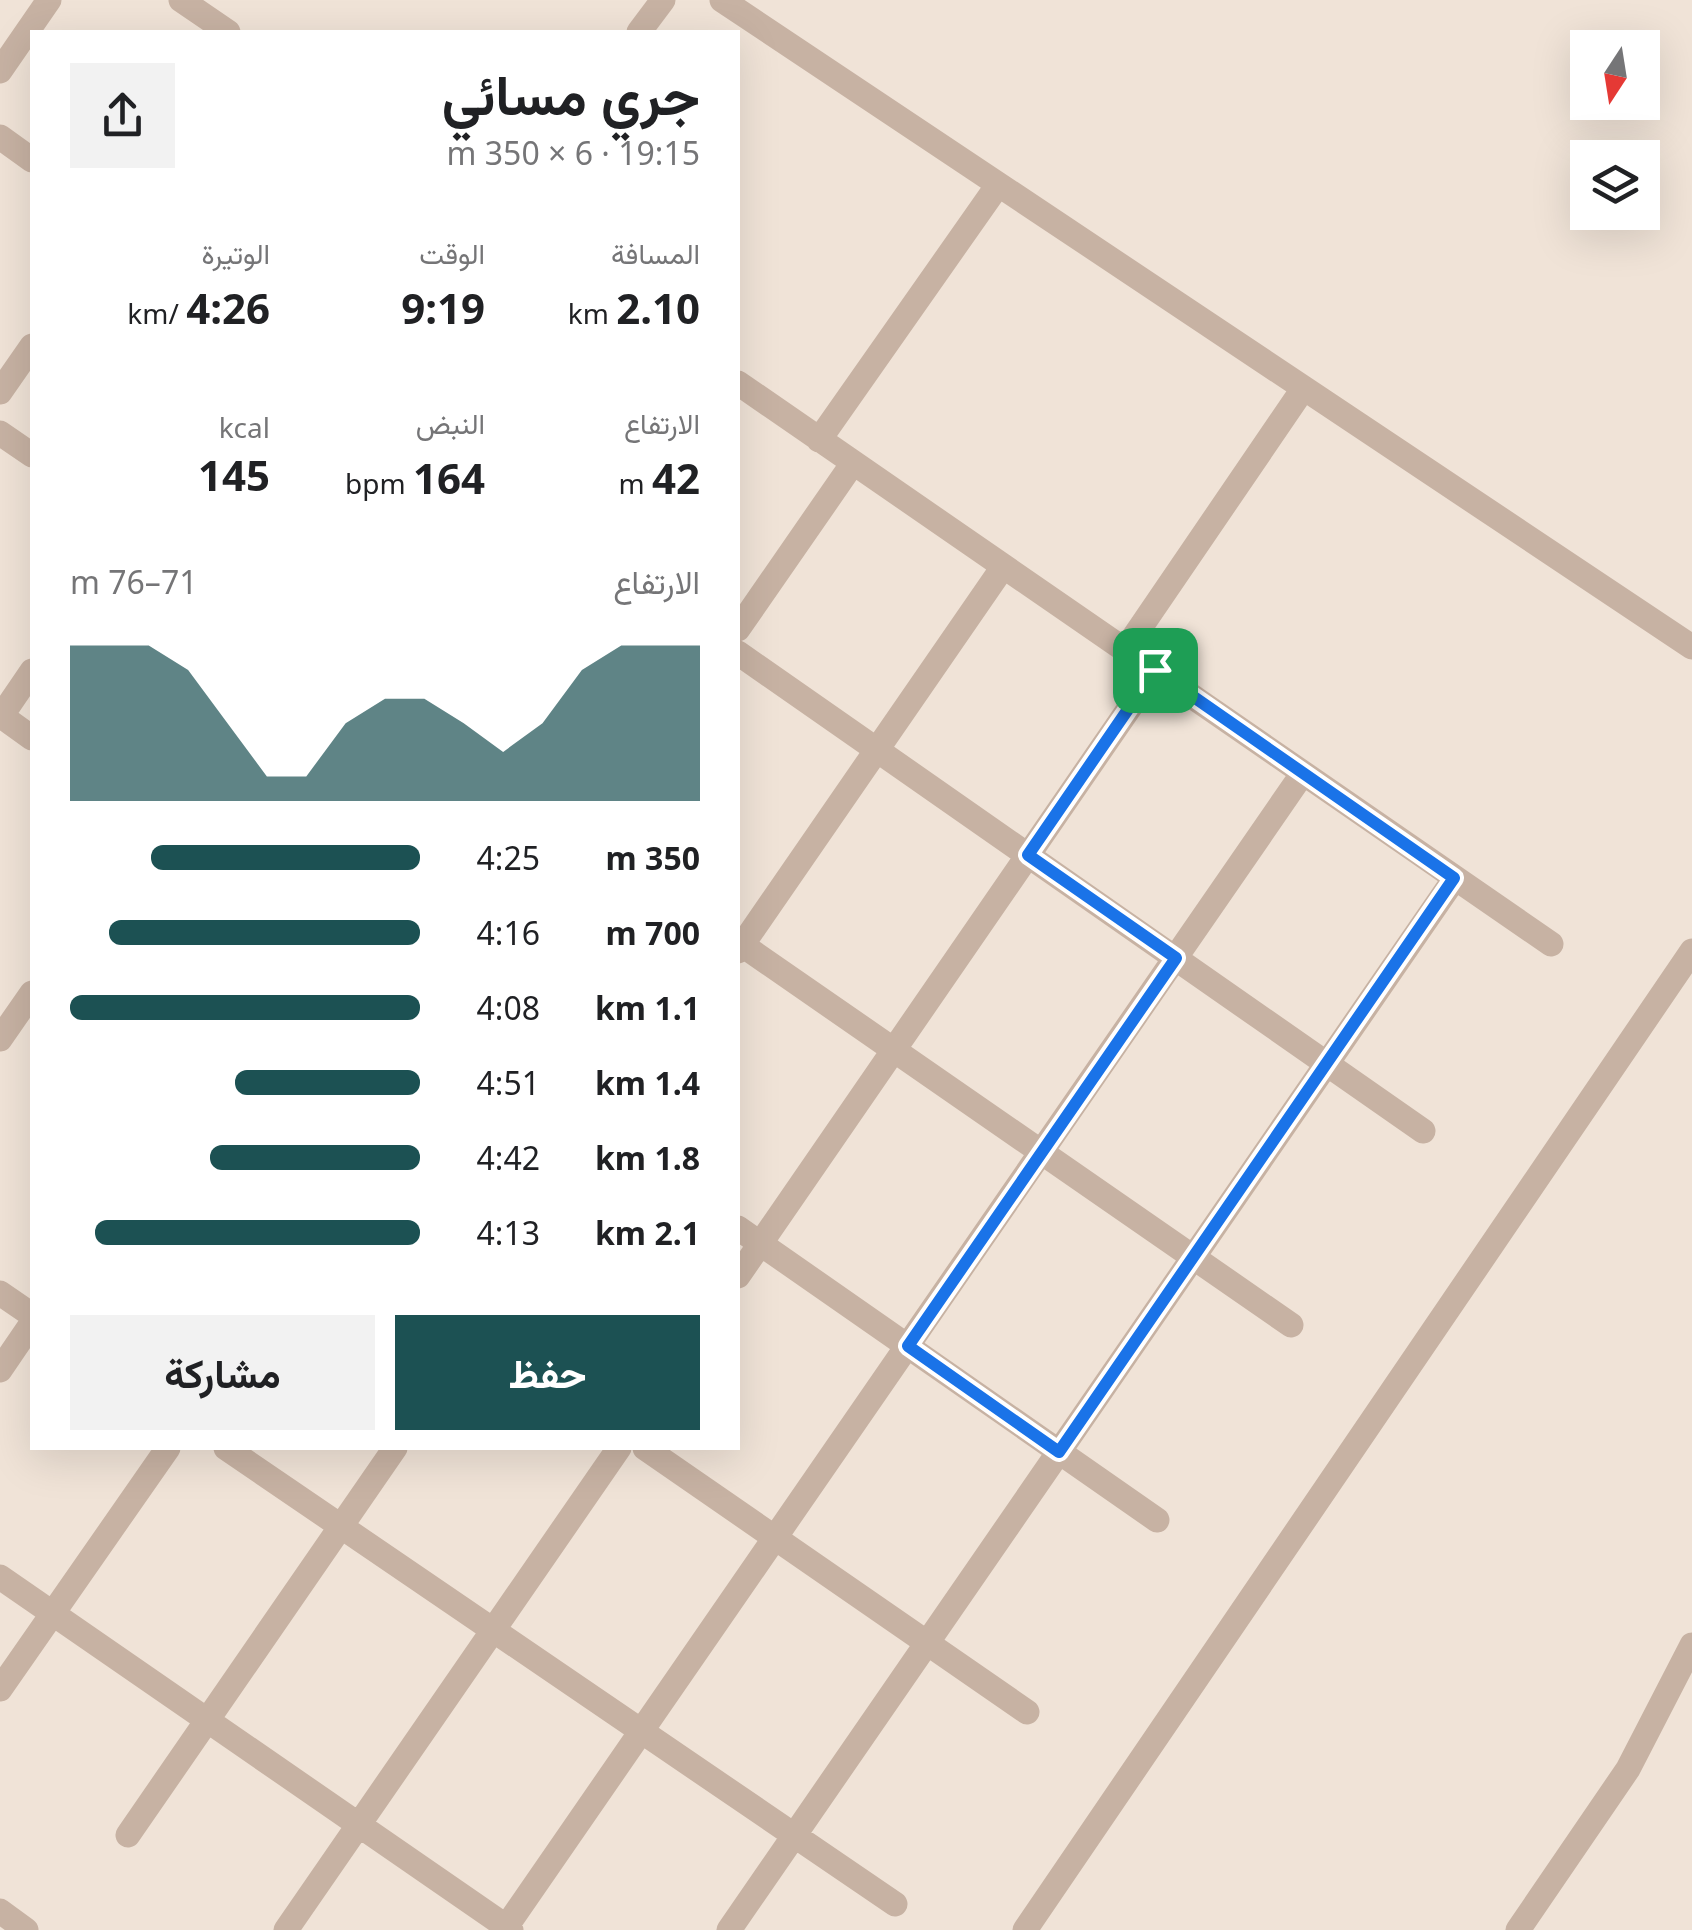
<!DOCTYPE html>
<html lang="ar">
<meta charset="utf-8">
<style>
body{margin:0;font-family:"Noto Sans",Vazirmatn,sans-serif;background:#f2f2f2;color:#202124;direction:rtl;height:100vh;display:flex;flex-direction:column;font-size:38px;white-space:nowrap}
*{box-sizing:border-box;margin:0}
p{font-size:32px;color:#757577}
.icon{flex:none;width:55px;height:55px;fill:none;stroke:currentColor;stroke-width:2;stroke-linecap:round;stroke-linejoin:round}
.map{position:relative;flex:1;overflow:hidden;direction:ltr}
.panel{position:absolute;left:30px;top:30px;width:710px;height:1420px;display:flex;flex-direction:column;background:#fff;border-radius:0px;box-shadow:0 10px 40px #0002;direction:rtl}
.panel>*{flex:none}
.needle{width:65px;rotate:192deg}
.tools{position:absolute;left:1570px;top:30px;display:grid;gap:20px}
.tools a{display:grid;place-items:center;width:90px;height:90px;border-radius:0px;background:#fff;box-shadow:0 10px 40px #0002;font-size:50px}
.pin{position:absolute;display:grid;place-items:center;width:85px;height:85px;color:#fff;margin:-42px;border-radius:20px;box-shadow:0 5px 15px #0006}
.round{display:grid;place-items:center;flex:none;width:105px;height:105px;border-radius:0px;background:#f2f2f2}
.overview{display:flex;align-items:center;justify-content:space-between;height:170px;padding:0 40px}
h1{font-size:55px;font-weight:700;line-height:75px}
.stats{display:grid;grid-template-columns:repeat(3,1fr);gap:15px;height:170px;padding:10px 40px}
.stats div{display:grid;align-content:center}
.stats b{font-size:42px;font-weight:700}
.stats small{font-size:28px;font-weight:400}
.stats p{font-size:28px}
.chart{height:280px;padding:20px 40px}
.chart p{display:flex;justify-content:space-between}
.chart svg{width:100%;height:180px;margin-top:10px;fill:#1c5153;opacity:.7}
.action{display:flex;gap:20px;margin-top:auto;padding:20px 40px}
.action a{flex:1;height:115px;border-radius:0px;background:#1c5153;color:#fff;font-size:40px;font-weight:700;line-height:115px;text-align:center}
.action a+a{background:#f2f2f2;color:#202124}
ul{padding:0 40px;list-style:none;font-size:32px}
li{display:grid;grid-template-columns:160px 120px 1fr;align-items:center;height:75px}
li i{height:25px;border-radius:12px;background:#1c5153}
.map>svg:first-child{display:block}
.lines{fill:none;stroke-linecap:round;stroke-linejoin:round}
.street{stroke:#c7b2a3;stroke-width:25}
.route-casing{stroke:#fff;stroke-width:20}
.route{stroke:#1a73e8;stroke-width:12}
</style>
<div class="map">
<svg width="1692" height="1930" viewBox="0 0 1692 1930">
<rect width="100%" height="100%" fill="#f0e3d7"/>
<g class="lines">
<path class="street" d="M181,0L228,32
M722,0L1692,647
M639,32L663,0
M0,71L49,0
M0,137L32,160
M738,383L1551,944
M0,392L32,346
M0,433L32,455
M819,440L998,185
M738,629L853,463
M1125,650L1303,389
M738,653L1423,1131
M0,715L32,738
M0,718L32,671
M738,942L1291,1325
M738,951L1003,567
M0,1039L32,993
M738,1228L1157,1520
M738,1276L1155,671
M0,1293L32,1315
M0,1370L32,1323
M226,1448L895,1904
M645,1448L1027,1712
M0,1577L511,1930
M0,1689L168,1448
M128,1835L395,1448
M0,1911L26,1930
M286,1930L619,1448
M504,1930L1303,773
M729,1930L1455,878
M1025,1930L1692,951
M1518,1930L1628,1769L1692,1645"/>
</g>
<g class="lines">
<g class="route-casing">
<path id="route" d="M1155,670L1454,878L1059,1452L908,1346L1176,958L1028,855Z"/>
</g>
<use href="#route" class="route"/>
</g>
</svg>
<div class="tools">
<a><svg class="needle" viewBox="-14 -14 28 28"><path d="M0-13l5 13h-10z" fill="#e53935"/><path d="M0 13l5-13h-10z" fill="#757577"/></svg></a>
<a><svg class="icon" aria-label="layers" viewBox="0 0 24 24"><path d="M12 4l9 5-9 5-9-5zM3 14l9 5 9-5"/></svg></a>
</div>
<div class="pin" style="left:1155px;top:670px;background:#1e9e55"><svg class="icon" aria-label="arrive" viewBox="0 0 24 24"><path d="M6 21V4h12l-3 4 3 4H6"/></svg></div>
<section class="panel">
<div class="overview"><div><h1>جري مسائي</h1><p>19:15 · 6 × 350 m</p></div><a class="round"><svg class="icon" aria-label="share" viewBox="0 0 24 24"><path d="M12 15V3M7 8l5-5 5 5M5 13v7h14v-7"/></svg></a></div>
<div class="stats">
<div><p>المسافة</p><b>2.10<small> km</small></b></div>
<div><p>الوقت</p><b>9:19</b></div>
<div><p>الوتيرة</p><b>4:26<small> /km</small></b></div>
</div>
<div class="stats">
<div><p>الارتفاع</p><b>42<small> m</small></b></div>
<div><p>النبض</p><b>164<small> bpm</small></b></div>
<div><p>kcal</p><b>145</b></div>
</div>
<div class="chart"><p><span>الارتفاع</span>71–76 m</p>
<svg viewBox="0 0 160 44" preserveAspectRatio="none"><path d="M0 44V6L10 6L20 6L30 12L40 25L50 38L60 38L70 25L80 19L90 19L100 25L110 32L120 25L130 12L140 6L150 6L160 6V44z"/></svg>
</div>
<ul>
<li><b>350 m</b>4:25<i style="width:77%"></i></li>
<li><b>700 m</b>4:16<i style="width:89%"></i></li>
<li><b>1.1 km</b>4:08<i style="width:100%"></i></li>
<li><b>1.4 km</b>4:51<i style="width:53%"></i></li>
<li><b>1.8 km</b>4:42<i style="width:60%"></i></li>
<li><b>2.1 km</b>4:13<i style="width:93%"></i></li>
</ul>
<div class="action"><a>حفظ</a><a>مشاركة</a></div>
</section>
</div>
